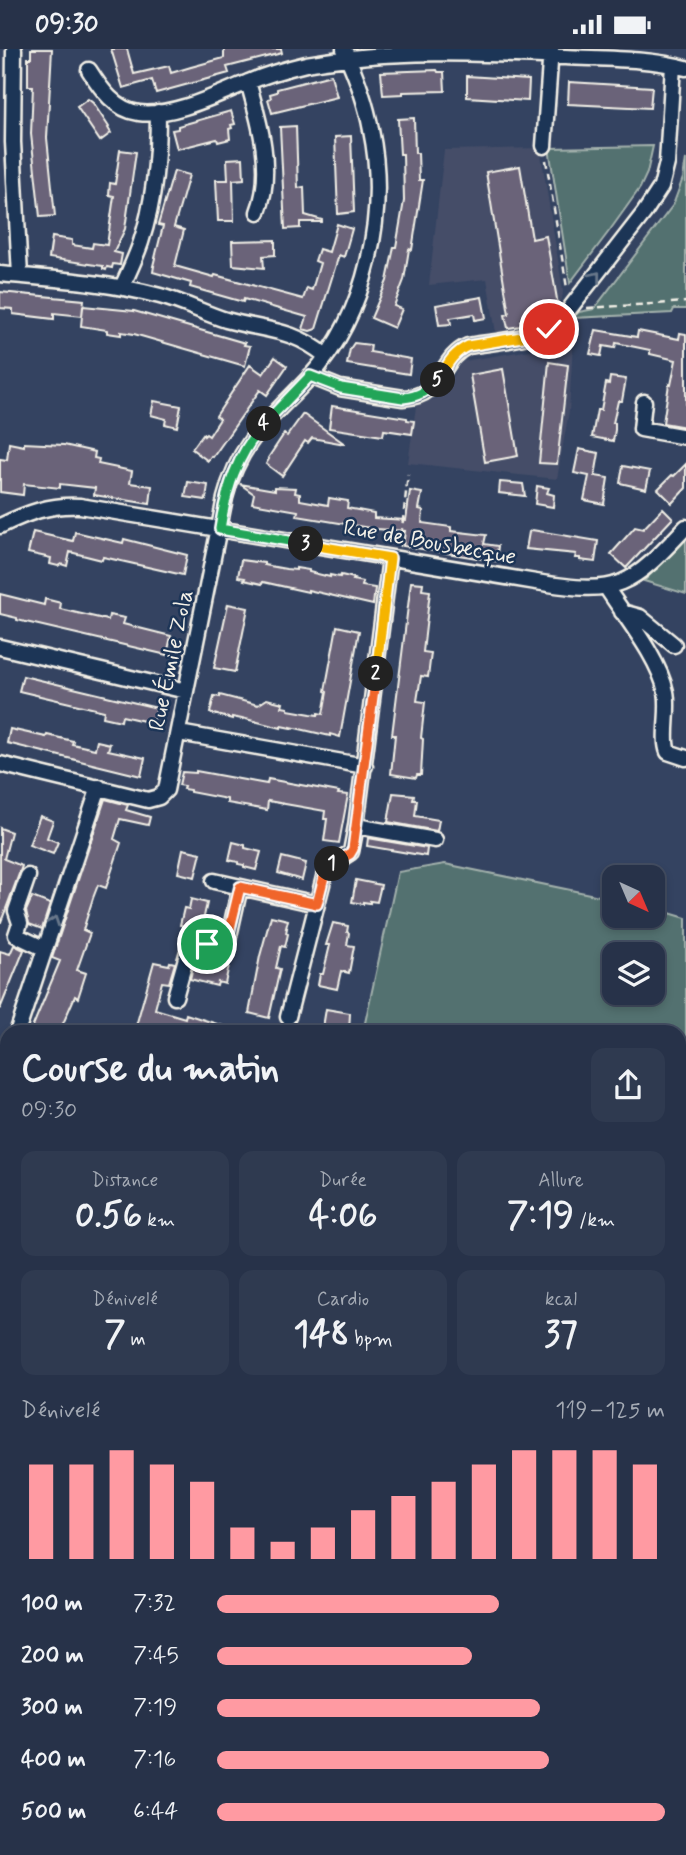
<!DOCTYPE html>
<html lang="fr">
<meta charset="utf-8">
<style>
body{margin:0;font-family:Mynerve,sans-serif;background:#2f3a50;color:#f1f3f6;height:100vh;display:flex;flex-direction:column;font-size:26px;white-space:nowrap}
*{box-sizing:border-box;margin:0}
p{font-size:23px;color:#a4aab4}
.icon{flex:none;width:38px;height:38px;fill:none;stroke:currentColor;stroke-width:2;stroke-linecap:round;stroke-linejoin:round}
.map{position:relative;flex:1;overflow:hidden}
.details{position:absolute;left:0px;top:976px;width:686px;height:830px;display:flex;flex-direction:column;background:#273249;border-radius:21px 21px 0 0;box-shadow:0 4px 10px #0003,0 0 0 2px #434d61}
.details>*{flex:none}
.needle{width:46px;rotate:136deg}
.controls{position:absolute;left:602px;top:816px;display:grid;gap:14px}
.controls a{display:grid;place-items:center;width:63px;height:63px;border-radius:14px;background:#273249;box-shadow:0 4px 10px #0003,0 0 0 2px #434d61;font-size:35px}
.pin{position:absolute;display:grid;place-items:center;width:60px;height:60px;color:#fff;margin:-30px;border:4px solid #fff;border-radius:50%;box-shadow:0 2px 7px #0007}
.km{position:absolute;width:35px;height:35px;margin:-18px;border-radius:50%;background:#222;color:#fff;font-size:19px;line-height:35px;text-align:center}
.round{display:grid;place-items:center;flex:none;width:74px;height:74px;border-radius:14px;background:#2f3a50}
.summary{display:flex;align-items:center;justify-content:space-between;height:119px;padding:0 21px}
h1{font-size:38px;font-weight:700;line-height:52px}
.stats{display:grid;grid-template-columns:repeat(3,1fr);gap:10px;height:119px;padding:7px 21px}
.stats div{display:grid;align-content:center;border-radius:14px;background:#2f3a50;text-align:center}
.stats b{font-size:35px;font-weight:700}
.stats small{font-size:19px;font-weight:400}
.stats p{font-size:19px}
.chart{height:196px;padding:14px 21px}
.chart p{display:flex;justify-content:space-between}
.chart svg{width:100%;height:126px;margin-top:7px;stroke:#ff9aa2;stroke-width:6}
ul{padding:0 21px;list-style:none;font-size:23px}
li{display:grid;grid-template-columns:112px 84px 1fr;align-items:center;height:52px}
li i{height:18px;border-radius:9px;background:#ff9aa2}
.status{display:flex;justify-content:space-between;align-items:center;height:49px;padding:0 35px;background:#273249;direction:ltr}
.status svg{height:19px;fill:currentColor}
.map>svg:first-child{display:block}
.built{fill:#444d68}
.green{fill:#527170;stroke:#a3b1ac;stroke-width:2;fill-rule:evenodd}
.building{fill:#6a6479;stroke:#f4f1e8;stroke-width:2}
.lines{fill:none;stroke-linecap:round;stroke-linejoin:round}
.minor-casing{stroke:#f4f1e8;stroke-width:19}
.major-casing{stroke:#f4f1e8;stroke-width:23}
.path{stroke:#f4f1e8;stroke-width:2.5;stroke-dasharray:7 5;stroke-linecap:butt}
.minor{stroke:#1d3557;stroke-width:14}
.major{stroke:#6b706d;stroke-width:18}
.oneway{stroke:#68778a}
.split-1-casing{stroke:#fff;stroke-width:14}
.split-2-casing{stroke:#fff;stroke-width:14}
.split-3-casing{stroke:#fff;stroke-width:14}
.split-4-casing{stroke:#fff;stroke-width:14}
.split-5-casing{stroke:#fff;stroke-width:14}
.split-6-casing{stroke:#fff;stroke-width:14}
.split-1{stroke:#f0652b;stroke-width:9}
.split-2{stroke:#f0652b;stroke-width:9}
.split-3{stroke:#f5b400;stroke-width:9}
.split-4{stroke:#22a559;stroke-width:9}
.split-5{stroke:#22a559;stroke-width:9}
.split-6{stroke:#f5b400;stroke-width:9}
.labels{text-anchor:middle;stroke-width:5;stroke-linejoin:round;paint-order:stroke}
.street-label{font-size:23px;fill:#f4f1e8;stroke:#1d3557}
</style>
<div class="status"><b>09:30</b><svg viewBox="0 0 49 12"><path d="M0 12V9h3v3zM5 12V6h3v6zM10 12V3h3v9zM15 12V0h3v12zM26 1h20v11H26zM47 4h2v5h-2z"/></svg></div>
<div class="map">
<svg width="686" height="1806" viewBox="0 0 686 1806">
<rect width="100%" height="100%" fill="#344361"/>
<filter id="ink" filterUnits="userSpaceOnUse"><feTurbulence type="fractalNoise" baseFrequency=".0143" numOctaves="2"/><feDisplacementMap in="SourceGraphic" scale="14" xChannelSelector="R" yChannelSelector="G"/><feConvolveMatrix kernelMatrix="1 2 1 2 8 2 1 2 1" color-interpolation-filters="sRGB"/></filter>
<g filter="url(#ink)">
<path class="built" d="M540,99L563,242L562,251L557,263L545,273L496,284L487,230L429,236L444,101Z
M573,294L569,362L557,430L408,414L416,357L439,348L448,337L460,315L464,312Z
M334,1799H565L572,1806H331Z"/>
<path class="green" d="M653,97L647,124L640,139L610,181L570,234L549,99Z
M686,110V260H674L672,264L572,269L579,263L594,260L673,156L683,129Z
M686,489V545L644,532Z
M445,815L614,850V866H653V859L686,869V990L679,1013V984L363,983L398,823ZM614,905H653V943H614Z
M0,1557L7,1560V1799H301L327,1806H0Z"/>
<path class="building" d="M31,0H52L47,89L55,167L40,168L31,85L33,37H28V9H31Z
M111,0H127L134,25L169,17L171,24L191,18L224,9V0H281L282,4L227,18L229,24L156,44L152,31L123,39Z
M437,21L438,23H444L445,42L403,43V45L383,46L381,23Z
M331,26L337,48L272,64L268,50L271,49L270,45L277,43V40Z
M467,27L529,31L528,52L467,48Z
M569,33L652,38L650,59L568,55Z
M88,50L93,54L109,78L108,79L111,84L100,92L77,58Z
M231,62L235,75L231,76L232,79L229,80L230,90L218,93L217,90L177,100L172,81L178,80V77Z
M414,69L415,104H418L419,131H423L412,201L409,200L404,231L394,257L402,260L394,279L371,269L387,232L394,198H396L404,152L403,105H400L398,70Z
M296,77L298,139L304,138L305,166L322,171V173H300V179L285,180L280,78Z
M351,87L354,163L338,165L335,88Z
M120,101L136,103L125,180L114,203L122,205L120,216L113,215L112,219L107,218L106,221L103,220V217L49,209L52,188L72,191V196L92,199L93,194L107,196L114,147L109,146L110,134L115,135Z
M243,109L244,130L233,131L234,172H218L216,131H228L227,110Z
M520,117L532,190L546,187L558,256L536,260L537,271L521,273V277L508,279L505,266L509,265L486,123Z
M174,122L189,126L174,178L184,181L175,217L214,228L215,226L303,250L307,239L312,241L320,214L315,212L319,200L329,203L337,175L352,180L344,208L339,206L316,280L310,282L303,280L307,268L244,250L243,253L190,238L191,234L153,223L154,217H153L163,177L158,176Z
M275,191V206L263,207L264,219L233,216L232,192Z
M0,243L84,251L82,267L54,264V270L13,265V260L0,259Z
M482,248L486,269L475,271L474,265L450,269L451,275L439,276L436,256Z
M83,257L134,262L245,294L244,296L250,297L245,317L134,285L121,283V286L107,284V281L81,277Z
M596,281L637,288L638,282L679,290L680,284L686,285V378L663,374L669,335L671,336L676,311L650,305V301L616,294L615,299L603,297L601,307L590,305Z
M354,294L371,296L370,303L411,310L409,325L347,315L350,300Z
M275,308L287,317L267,346L260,341L213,408L211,407L208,412L192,400L203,385L204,387L206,385L209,387L220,370L216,367L250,316L263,325Z
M549,313L568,316L557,415L539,414Z
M503,320L518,407L485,413L470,326Z
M610,328L626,330L622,352H618L613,374H615V381L613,392L592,388L597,361H601L606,334L609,335Z
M154,352L181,357L177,378L165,375L166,370L151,366Z
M332,357L407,369V371L414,372L412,385L384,381L383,387L329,379Z
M303,365L345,395L312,389L308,394L305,392L282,427L266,415L269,410L268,409L284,385L287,387Z
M9,394L24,397V394L64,396L95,403L94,409L99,410L98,415L132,422L130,434L152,437L150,455L94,446L95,439L60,435V439L24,435L23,446L0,443V410L7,411Z
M579,400L599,404L595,427L608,429L604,455L584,451L589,427L574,424Z
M686,415V439L672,454L658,440L672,426L674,427Z
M623,417L650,422L646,440L620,434Z
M188,433L208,436L206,451L185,448Z
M500,433L523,435L525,447L499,444Z
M240,435L275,441V438L296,439L295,444L300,445V451L328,456L329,449L348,452L347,459L374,464V469L406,471L410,442L422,444L419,460L423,461L422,474L451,478V482L486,486L484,495L498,497L496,512L403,497L405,482L376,480L297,467L298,462L252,454L254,445Z
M537,437L549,439L547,444L554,446L553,458L535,455Z
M663,459L673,469L626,519L611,505L635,478L643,480Z
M532,481L598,492L595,513L580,511V509H575L576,505L526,500L529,483Z
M33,483L73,492L75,483L123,494L124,490L187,506L183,526L103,508L102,511L70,503L67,517L61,515L58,517L50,515L51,509L28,504Z
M241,511L264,514V516L286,520L296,521V519L309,521V523L330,528V526L340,528L341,526L354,529L353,531L363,533L362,537L375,539L373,556L308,541V543L263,533L262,535L244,531L245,529L238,528Z
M411,533L423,534L422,541L430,542L423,603L431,604L428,628L421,627L417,652L425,653L421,689L423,690L421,726H417L416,729L391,725L395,686H392Z
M0,545L44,556L45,550L61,554L60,560L108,571L109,566L125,569L123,575L171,587L167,606L17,571V569L0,565Z
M228,555L248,559L235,623L214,619Z
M337,577L359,582L340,688L330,685V687L291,678V679L281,677V679L242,669V670L232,668V670L210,664L214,647L220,648V646L258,656L267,650L283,654L282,658L288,659V661L311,665L318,666V664L323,665L327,643L325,642Z
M23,627L157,659L153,674L122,667L121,672L103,668L104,662L19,642Z
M10,680L46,688L47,686L73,692L72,695L95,700L97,692L110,695L108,701L145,709L141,727L7,694Z
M196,722L261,734L267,735L268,730L339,743L338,745L348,746L339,794L324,792L327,770H324L325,762L268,752L267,761L227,754V750L190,743V741L183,740L184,737L179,736L182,723L196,724Z
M393,744L414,746L413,751H417L415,767L439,771L437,782L388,773Z
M105,750L128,756L126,761L150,768L148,776L120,770L114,790L121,794L106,839L98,836L93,849L83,881L90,884L77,921L86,924L78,949L75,947L59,984H30L60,912L52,909Z
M40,767L53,772L47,789L58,793L53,805L29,796Z
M0,779L11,783L4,810L22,817L1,873H0Z
M368,789L427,799L426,807L367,797Z
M233,793L245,796V799L261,803L256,821L244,818V816L238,815V813L229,811Z
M183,800L201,804L195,828L178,824Z
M282,808L306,814L302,831L278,824Z
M356,831L381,836L377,853L370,852V854L363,853V855L352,853Z
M32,848L50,855L42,880L29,875L26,862Z
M191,850L207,854L203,872L213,875L211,885L192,882L193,879L180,876L184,859L189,860Z
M271,867L288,871L286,879H287L286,884L288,885L285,898L281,897L276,919L280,920L269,969L249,964L260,907Z
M333,874L348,877L347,883L349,884L347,896L354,897L349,924L341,922L337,940L318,936L320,925H323L330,896H326Z
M14,896L24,901L0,960V902L10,905Z
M198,909L229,916L225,935L218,933L217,937L190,930L193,918L196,919Z
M154,913L169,916L170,913L175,914L169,934L162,933L155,960L185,969L186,965L236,981V984H134Z
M326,960L350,964L349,983L343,984L340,981L323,978Z"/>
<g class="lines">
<g class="minor-casing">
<path id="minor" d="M14,0L13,93L20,227
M89,21C101,40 115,61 139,64C172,68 216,46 246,34C265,26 285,20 306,15C391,0 479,4 565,8C605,10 647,9 686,19
M248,33C260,74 274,122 258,163
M544,97L551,0
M0,225C53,230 108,233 160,247C183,253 204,264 226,271C266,282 292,279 326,307
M122,238C129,223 136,208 141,193C155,151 158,107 158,63
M310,327L340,339L403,349C445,347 438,310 468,297C498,292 535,291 560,272L644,164L661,138L667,114L673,16
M644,353L641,380L686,388
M0,477C27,464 50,455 80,457L536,533C619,547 630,538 686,478
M390,509L356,777L435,791
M606,538C625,568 659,609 666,643C670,661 662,689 668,703L686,709
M622,563L640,568L674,596
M0,598L186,642
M179,684L365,717
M0,715L148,751L159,748L166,741L225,449C240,390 272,369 310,328C367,265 388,163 371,81C366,53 356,26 344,0
M28,827L16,862L20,874L16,886L45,900
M214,832L317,855
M175,948L190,895L194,892L215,896H227L240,838
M288,968L325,824L331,816L351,803L356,777
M17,984L99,738
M0,1031L7,1012
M0,1365L7,1366
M679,1732L686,1724
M612,1806L619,1800"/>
</g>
<g class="major-casing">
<path id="major" d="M0,1148L7,1157
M0,1168L7,1177
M0,1206L7,1199
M0,1219H7
M589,1799L596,1806"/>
</g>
<path class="path" d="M546,111L567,239
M587,259L686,253
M400,498L408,425
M679,1440L686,1442
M437,1806L440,1799"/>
<use href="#minor" class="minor"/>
<use href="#major" class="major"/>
</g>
<defs><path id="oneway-chevron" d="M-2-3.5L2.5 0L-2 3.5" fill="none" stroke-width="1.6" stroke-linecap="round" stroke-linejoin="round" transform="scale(1.75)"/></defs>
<g class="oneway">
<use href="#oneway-chevron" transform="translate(596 227) rotate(-52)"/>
<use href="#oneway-chevron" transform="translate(54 872) rotate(-71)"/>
</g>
</g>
<g class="lines" filter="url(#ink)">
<g class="split-1-casing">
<path id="split-1" d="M207,895L226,896L240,838L317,855L325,824L332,815"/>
</g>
<g class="split-2-casing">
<path id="split-2" d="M332,815L350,805L353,800L376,625"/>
</g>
<g class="split-3-casing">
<path id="split-3" d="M306,495L390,509L376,625"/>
</g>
<g class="split-4-casing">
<path id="split-4" d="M264,375C237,406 226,440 220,480L306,495"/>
</g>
<g class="split-5-casing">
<path id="split-5" d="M264,375L310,327L341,339L403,349C418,348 428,342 438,331"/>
</g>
<g class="split-6-casing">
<path id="split-6" d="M438,331C446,318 452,304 468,297L534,286L549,280"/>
</g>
<use href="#split-1" class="split-1"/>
<use href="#split-2" class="split-2"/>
<use href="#split-3" class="split-3"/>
<use href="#split-4" class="split-4"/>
<use href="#split-5" class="split-5"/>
<use href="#split-6" class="split-6"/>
</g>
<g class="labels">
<g class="street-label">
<text transform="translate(430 492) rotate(10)" y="8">Rue de Bousbecque</text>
<text transform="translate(170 611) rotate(-78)" y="8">Rue Émile Zola</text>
</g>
</g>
</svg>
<div class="controls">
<a><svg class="needle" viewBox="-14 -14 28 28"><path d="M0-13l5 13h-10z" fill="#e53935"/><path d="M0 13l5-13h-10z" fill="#a4aab4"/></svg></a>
<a><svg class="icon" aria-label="layers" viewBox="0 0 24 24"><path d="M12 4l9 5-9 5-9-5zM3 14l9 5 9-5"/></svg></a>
</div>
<div class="pin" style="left:207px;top:895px;background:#1e9e55"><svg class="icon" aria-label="arrive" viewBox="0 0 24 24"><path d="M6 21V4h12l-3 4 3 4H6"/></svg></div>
<div class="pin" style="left:549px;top:280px;background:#d93025"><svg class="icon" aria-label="check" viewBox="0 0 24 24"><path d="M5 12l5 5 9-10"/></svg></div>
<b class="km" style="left:332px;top:815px">1</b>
<b class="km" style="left:376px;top:625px">2</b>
<b class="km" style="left:306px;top:495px">3</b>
<b class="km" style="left:264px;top:375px">4</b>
<b class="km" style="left:438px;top:331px">5</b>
<section class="details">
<div class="summary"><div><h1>Course du matin</h1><p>09:30</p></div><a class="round"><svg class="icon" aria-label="share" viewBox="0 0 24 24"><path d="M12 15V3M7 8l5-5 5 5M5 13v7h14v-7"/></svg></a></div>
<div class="stats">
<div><p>Distance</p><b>0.56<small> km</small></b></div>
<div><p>Durée</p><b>4:06</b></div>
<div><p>Allure</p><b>7:19<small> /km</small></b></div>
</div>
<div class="stats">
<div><p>Dénivelé</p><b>7<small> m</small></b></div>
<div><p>Cardio</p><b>148<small> bpm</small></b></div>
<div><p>kcal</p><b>37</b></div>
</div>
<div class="chart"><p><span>Dénivelé</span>119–125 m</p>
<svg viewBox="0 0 160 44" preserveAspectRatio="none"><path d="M5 44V11M15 44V11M25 44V6M35 44V11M45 44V17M55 44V33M65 44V38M75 44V33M85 44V27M95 44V22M105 44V17M115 44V11M125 44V6M135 44V6M145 44V6M155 44V11"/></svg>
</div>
<ul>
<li><b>100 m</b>7:32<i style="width:63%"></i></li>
<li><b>200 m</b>7:45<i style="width:57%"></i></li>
<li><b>300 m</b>7:19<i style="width:72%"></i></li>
<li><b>400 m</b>7:16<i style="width:74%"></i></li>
<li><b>500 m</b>6:44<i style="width:100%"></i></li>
</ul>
</section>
</div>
